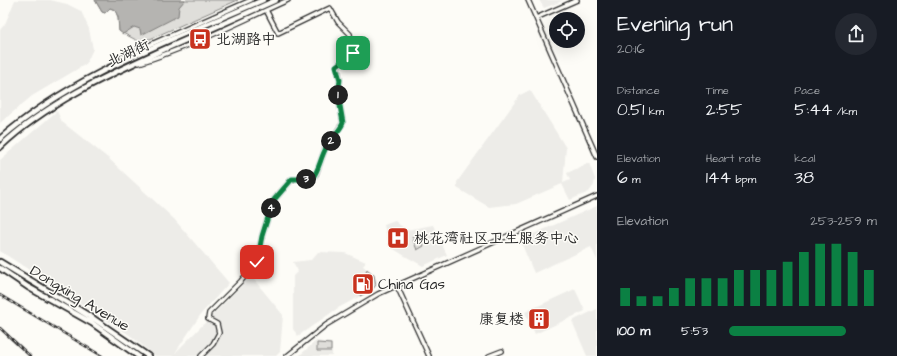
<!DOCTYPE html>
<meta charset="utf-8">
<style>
body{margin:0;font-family:"Architects Daughter","LXGW WenKai TC",sans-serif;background:#242831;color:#f1f3f6;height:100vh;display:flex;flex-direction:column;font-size:15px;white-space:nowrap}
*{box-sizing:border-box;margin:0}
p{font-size:13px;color:#9ea1a6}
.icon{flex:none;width:22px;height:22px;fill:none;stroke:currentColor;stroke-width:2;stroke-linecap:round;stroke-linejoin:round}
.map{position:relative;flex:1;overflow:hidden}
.details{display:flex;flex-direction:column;background:#171b24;width:300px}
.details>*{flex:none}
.fabs{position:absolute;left:549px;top:12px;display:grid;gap:8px}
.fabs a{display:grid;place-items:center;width:36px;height:36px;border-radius:50%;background:#171b24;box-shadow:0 4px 16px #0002;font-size:20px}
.pin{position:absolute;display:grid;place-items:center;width:34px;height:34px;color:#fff;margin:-17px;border-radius:8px;box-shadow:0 2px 6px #0006}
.km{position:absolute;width:20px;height:20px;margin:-10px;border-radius:50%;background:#222;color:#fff;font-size:11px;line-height:20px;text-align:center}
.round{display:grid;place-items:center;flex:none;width:42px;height:42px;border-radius:21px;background:#242831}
.head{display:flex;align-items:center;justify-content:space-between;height:68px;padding:0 20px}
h1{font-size:22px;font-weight:600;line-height:30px}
.metrics{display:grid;grid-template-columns:repeat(3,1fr);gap:6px;height:68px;padding:4px 20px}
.metrics div{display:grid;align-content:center}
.metrics b{font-size:17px;font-weight:600}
.metrics small{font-size:11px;font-weight:400}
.metrics p{font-size:11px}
.chart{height:112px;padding:8px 20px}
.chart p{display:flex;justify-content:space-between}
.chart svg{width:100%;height:72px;margin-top:4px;stroke:#0b8043;stroke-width:6}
ul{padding:0 20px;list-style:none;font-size:13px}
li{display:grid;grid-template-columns:64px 48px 1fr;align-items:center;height:30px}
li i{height:10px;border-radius:5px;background:#0b8043}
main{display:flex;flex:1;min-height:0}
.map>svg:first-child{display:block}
.built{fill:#edece8}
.green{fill:#dfdeda;stroke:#858482}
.water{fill:#b5b4b1;stroke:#7e7d7b}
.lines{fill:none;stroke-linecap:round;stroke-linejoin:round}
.minor-casing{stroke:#2b2b2b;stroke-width:6}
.major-casing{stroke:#2b2b2b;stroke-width:8}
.minor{stroke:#fdfcf7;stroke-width:3.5}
.major{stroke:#fdfcf7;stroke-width:4.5}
.rail-casing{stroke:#2b2b2b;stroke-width:2.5}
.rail{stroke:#fdfcf7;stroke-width:1;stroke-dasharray:3;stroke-linecap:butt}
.route-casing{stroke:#fff;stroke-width:8}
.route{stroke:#0b8043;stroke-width:5}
.labels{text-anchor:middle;stroke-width:3;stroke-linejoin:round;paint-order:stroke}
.poi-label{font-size:15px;fill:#2b2b2b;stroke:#fdfcf7;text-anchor:start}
.street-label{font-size:15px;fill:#2b2b2b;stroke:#fdfcf7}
</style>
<main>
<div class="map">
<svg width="597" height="356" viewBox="0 0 597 356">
<rect width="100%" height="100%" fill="#fdfcf7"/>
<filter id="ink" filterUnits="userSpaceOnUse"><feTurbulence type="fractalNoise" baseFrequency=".025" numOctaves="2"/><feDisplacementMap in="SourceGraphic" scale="8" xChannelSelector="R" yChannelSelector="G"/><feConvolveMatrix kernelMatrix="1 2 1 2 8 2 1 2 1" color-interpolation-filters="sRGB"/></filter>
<g filter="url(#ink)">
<path class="built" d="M15,0H50L67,4L81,11L89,29L93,49L86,64L32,96L0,123V30L5,24Z
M539,0H565L544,8Z
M530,90L566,148L563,183L570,180L567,173L589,163L595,179L594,185L589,192L570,200L562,184L516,204L489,207L457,188V182L520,95Z
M57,111L62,122L108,158L174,219L229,283L201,314L175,353L251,276L283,315L280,352L276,356H155L131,336L0,251V160Z
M597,206V260L591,247L534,273L520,240Z
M395,221L406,230L433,225L447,255L423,266L405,256L389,246L384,225Z
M318,252L345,253L366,262L363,266L374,275L376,285L372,290L338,308L298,336L293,329V276L298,271L293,262L311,260Z
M575,289L585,311L535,334L525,312Z
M597,309V356H587L572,321Z
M316,341L332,343V356H299Z"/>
<path class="green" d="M95,0H238L150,39L138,41L119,31L118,17L115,10L110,8L105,13L102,12Z
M419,234L424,246L417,250L412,237Z
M367,269L374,275L376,285L372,290L360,296L364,290L370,288L372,277L366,271Z
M317,343L331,344V351H317Z"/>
<path class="water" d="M95,0H185L179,7L178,16L141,35L140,29L134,27L123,34L119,31L118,17L115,10L110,8L105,13L102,12Z"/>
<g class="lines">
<g class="minor-casing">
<path id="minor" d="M528,0L597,157
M536,18L577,0
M122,57L251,0
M139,63C191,47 239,22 288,0
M397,286L429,356
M201,356L213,344L219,333L217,324L208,319L209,313L241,281L257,262L262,236L273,201L292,179H312L316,174L325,149L343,123L338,94L340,80L337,66L353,53L350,34L338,22L330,8L278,33L266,10
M287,356L326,325L378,294L597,196
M489,356L502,351"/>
</g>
<g class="major-casing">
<path id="major" d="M0,139C75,73 173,40 263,0
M0,147C48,102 106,76 165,49C202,33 239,17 276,0
M0,262L94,319L148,356
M0,268L28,287L92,323L138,356"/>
</g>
<use href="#minor" class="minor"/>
<use href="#major" class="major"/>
<g class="rail-casing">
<path id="rail" d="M0,295L102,356
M0,328L30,356"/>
</g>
<use href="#rail" class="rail"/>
</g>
</g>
<g class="lines" filter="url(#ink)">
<g class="route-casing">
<path id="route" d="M257,262L262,236L273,201L292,179H312C319,170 320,160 325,150C328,140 339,133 343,123L338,94L340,80L336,66L353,53"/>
</g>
<use href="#route" class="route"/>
</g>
<defs>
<g id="bus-square" transform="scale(1.15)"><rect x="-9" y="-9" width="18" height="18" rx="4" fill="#c8321e" stroke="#fdfcf7"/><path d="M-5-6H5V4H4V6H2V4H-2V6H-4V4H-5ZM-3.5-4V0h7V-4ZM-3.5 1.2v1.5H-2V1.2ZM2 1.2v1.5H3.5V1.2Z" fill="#fff"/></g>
<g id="hospital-square" transform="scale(1.15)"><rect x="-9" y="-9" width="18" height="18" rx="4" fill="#c8321e" stroke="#fdfcf7"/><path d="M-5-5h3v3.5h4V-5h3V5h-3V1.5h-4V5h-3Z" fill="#fff"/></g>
<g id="fuel-square" transform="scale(1.15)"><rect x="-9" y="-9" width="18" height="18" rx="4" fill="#c8321e" stroke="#fdfcf7"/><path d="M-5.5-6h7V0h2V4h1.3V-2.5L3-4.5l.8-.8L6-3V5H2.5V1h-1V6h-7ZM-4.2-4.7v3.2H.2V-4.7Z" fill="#fff"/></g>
<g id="building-square" transform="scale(1.15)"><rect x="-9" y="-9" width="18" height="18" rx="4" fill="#c8321e" stroke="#fdfcf7"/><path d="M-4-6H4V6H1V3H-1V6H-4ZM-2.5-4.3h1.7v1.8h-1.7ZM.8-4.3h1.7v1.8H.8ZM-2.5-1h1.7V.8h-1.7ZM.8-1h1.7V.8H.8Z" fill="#fff"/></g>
</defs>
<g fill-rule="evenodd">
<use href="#bus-square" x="200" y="39"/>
<use href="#hospital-square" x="398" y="238"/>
<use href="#fuel-square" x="363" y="284"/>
<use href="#building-square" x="539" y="319"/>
</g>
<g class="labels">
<g class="poi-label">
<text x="216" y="44">北湖路中</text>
<text x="414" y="243">桃花湾社区卫生服务中心</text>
<text x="378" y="289">China Gas</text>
<text x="524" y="324" text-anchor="end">康复楼</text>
</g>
<g class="street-label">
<text transform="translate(128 53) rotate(-25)" y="5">北湖街</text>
<text transform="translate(80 298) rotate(31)" y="5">Dongxing Avenue</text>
</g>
</g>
</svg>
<div class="fabs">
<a><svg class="icon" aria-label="locate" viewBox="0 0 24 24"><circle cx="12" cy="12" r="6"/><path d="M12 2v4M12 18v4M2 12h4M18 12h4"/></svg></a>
</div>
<div class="pin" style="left:353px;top:53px;background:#1e9e55"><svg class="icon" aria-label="arrive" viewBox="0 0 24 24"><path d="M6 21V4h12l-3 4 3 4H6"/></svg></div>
<div class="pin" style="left:257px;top:262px;background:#d93025"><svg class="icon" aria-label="check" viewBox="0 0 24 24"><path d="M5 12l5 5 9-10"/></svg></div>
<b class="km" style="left:338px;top:95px">1</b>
<b class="km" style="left:331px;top:141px">2</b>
<b class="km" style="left:306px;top:179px">3</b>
<b class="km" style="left:271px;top:208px">4</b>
</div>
<section class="details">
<div class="head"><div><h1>Evening run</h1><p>20:16</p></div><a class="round"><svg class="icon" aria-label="share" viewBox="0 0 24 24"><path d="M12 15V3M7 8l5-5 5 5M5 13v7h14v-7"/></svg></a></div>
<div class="metrics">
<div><p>Distance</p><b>0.51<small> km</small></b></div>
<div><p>Time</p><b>2:55</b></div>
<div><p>Pace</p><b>5:44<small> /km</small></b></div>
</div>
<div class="metrics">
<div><p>Elevation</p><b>6<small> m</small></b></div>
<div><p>Heart rate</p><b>144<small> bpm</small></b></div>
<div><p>kcal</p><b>38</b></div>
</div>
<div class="chart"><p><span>Elevation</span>253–259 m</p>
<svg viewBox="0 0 160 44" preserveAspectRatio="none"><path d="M5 44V33M15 44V38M25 44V38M35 44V33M45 44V27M55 44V27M65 44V27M75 44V22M85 44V22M95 44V22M105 44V17M115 44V11M125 44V6M135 44V6M145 44V11M155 44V22"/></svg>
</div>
<ul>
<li><b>100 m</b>5:53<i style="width:79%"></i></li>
</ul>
</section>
</main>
